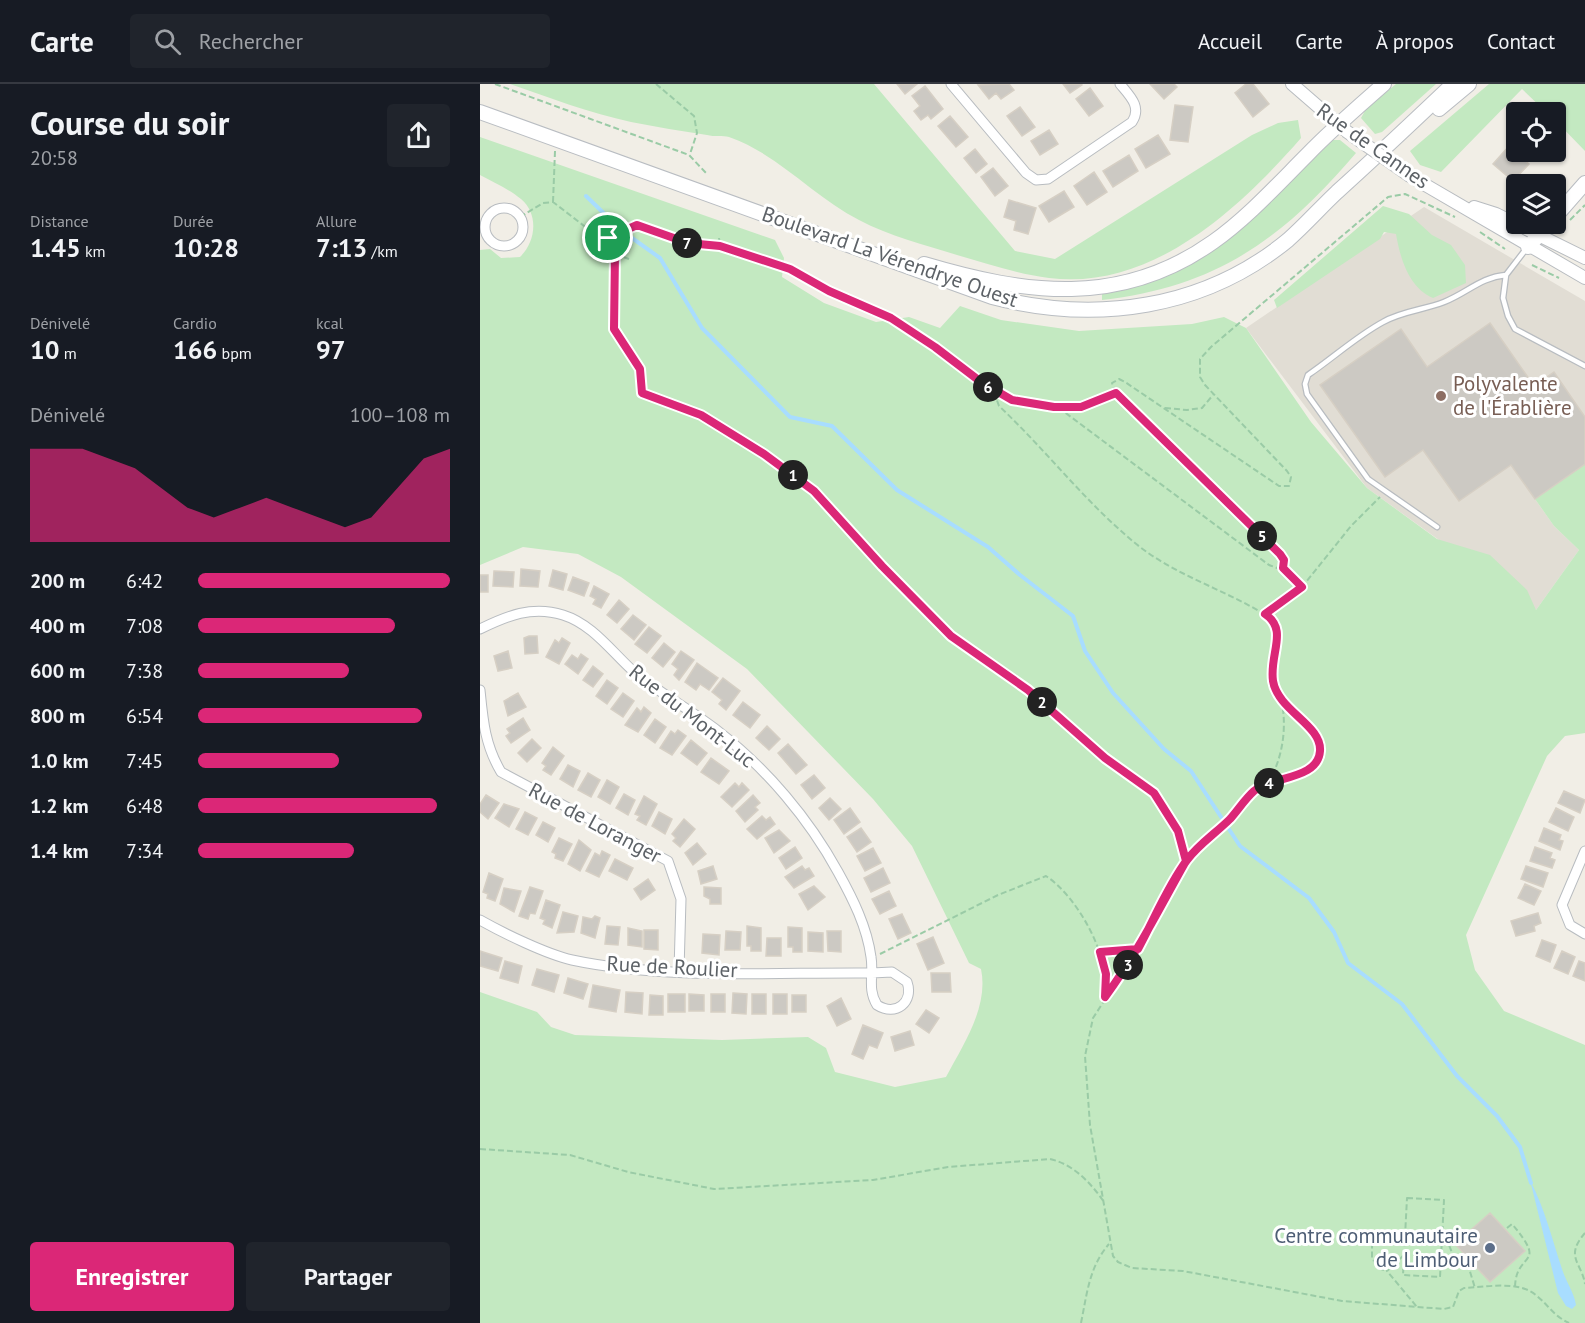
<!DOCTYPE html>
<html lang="fr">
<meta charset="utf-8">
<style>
body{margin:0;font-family:"PT Sans",sans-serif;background:#20242c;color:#f1f3f6;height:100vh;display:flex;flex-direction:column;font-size:22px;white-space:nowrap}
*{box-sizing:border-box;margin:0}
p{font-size:20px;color:#9ea1a6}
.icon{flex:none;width:33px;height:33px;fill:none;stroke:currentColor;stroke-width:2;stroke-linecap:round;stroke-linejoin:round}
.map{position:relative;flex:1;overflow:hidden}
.panel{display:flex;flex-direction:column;background:#171b24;width:480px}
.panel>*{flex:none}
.tools{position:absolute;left:1026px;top:18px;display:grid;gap:12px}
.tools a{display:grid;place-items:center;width:60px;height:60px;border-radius:6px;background:#171b24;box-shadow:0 2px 4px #0004;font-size:30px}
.pin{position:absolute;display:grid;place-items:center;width:51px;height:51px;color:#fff;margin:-26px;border:3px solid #fff;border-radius:50%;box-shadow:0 2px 6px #0007}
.km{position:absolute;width:30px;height:30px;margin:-15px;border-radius:50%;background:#222;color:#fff;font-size:16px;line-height:30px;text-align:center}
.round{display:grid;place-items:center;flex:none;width:63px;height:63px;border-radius:6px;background:#20242c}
.headline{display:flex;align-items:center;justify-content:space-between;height:102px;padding:0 30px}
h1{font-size:33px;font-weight:700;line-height:45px}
.stats{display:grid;grid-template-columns:repeat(3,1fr);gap:9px;height:102px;padding:6px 30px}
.stats div{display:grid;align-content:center}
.stats b{font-size:26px;font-weight:700}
.stats small{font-size:16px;font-weight:400}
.stats p{font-size:16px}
.chart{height:168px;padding:12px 30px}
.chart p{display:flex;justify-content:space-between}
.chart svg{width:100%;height:108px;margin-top:6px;fill:#db2777;opacity:.7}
.cta{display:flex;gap:12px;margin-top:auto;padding:12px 30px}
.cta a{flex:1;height:69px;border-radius:6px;background:#db2777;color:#fff;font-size:24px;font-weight:700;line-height:69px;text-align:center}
.cta a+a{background:#20242c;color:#f1f3f6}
ul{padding:0 30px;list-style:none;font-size:20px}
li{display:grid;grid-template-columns:96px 72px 1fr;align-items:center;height:45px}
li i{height:15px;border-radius:8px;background:#db2777}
header{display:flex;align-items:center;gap:36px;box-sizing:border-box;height:84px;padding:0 30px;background:#171b24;border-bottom:2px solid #363941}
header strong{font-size:28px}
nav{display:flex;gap:33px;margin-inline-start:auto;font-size:21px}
.search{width:420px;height:54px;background:#20242c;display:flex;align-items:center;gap:15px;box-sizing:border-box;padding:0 21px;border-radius:6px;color:#9ea1a6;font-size:22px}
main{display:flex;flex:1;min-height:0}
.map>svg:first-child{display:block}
.education{fill:#e1ddd4}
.green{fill:#c3e9c1}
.water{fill:#a8ddff}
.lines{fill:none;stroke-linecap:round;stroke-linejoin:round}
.stream{stroke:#a8ddff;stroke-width:4}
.building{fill:#ccc9c3;stroke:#d6cfc4;stroke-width:1.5}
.service-casing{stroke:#b8bcc0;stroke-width:7}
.minor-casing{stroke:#b8bcc0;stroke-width:11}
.tertiary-casing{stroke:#b8bcc0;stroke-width:14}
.secondary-casing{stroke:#b9bdc2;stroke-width:16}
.path{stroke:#9acba6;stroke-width:2;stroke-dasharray:6 3;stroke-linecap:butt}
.service{stroke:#fff;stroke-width:4.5}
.minor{stroke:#fff;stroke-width:9}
.tertiary{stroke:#fff;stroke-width:12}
.secondary{stroke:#fff;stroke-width:14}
.tertiary-bridge-casing{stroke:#b8bcc0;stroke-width:14;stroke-linecap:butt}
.tertiary-bridge{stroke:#fff;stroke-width:12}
.route-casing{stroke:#fff;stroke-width:12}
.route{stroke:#db2777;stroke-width:8}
.education-dot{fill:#8d6e63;stroke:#fff;stroke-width:2}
.service-dot{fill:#5c6f8a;stroke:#fff;stroke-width:2}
.labels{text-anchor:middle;stroke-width:6;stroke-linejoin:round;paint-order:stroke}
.street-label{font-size:21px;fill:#5d6267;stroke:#fff}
.education-label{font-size:21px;fill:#785e54;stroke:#fff;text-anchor:start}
.service-label{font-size:21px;fill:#4e5e75;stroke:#fff;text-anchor:end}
</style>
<header>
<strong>Carte</strong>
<div class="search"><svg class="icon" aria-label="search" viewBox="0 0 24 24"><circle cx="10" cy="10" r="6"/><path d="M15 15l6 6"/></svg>Rechercher</div>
<nav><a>Accueil</a><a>Carte</a><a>À propos</a><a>Contact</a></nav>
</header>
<main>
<section class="panel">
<div class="headline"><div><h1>Course du soir</h1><p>20:58</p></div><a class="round"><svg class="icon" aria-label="share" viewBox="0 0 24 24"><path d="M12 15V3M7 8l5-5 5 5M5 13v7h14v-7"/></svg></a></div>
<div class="stats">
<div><p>Distance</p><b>1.45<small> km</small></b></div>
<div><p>Durée</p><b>10:28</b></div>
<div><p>Allure</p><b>7:13<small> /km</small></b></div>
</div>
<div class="stats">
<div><p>Dénivelé</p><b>10<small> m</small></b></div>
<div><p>Cardio</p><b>166<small> bpm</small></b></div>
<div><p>kcal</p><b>97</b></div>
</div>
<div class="chart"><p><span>Dénivelé</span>100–108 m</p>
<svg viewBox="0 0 160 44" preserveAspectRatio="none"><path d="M0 44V6L10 6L20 6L30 10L40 14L50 22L60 30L70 34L80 30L90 26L100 30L110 34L120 38L130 34L140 22L150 10L160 6V44z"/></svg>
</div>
<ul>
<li><b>200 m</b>6:42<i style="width:100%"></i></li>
<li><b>400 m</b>7:08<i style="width:78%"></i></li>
<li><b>600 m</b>7:38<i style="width:60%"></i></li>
<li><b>800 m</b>6:54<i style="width:89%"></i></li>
<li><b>1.0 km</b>7:45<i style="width:56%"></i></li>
<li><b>1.2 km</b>6:48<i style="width:95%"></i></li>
<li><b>1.4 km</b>7:34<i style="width:62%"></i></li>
</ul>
<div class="cta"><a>Enregistrer</a><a>Partager</a></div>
</section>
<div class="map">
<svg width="1105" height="1239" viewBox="0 0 1105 1239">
<rect width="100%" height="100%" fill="#f1eee6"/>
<path class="education" d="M944,123L1105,217V380L1055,415L1074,442L1099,466L1056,526L887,404L766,244Z"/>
<path class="green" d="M30,0H394L535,167L575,175L772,51L798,39L818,36L821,54C760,124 672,207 569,194C538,190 508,180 477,171C445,161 409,152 379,136C334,113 298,70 249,53C243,51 234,53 227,51C202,47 176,43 151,38C110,29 70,14 30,0Z
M916,0H956L902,48L895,50L881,34L886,25Z
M1009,0H1105V67L1076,37V28H1066L1042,5L961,88L940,81L930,67Z
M0,53L295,156L304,174L302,193L344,219L396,238L429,233L460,244L480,222L521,236L599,247L712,240L744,233L766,244L831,338L887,404L957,455L1010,471L1047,506L1056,526L1099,466L1074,442L1055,415L1105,380V649L1085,652L1067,672L986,851L995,886L1024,927L1105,961V1239H0V908L57,928L71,943L95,951L242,956L328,953L346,964L355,988L415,1003L466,993C483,961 509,923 501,885L489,879L432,762L393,715L267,585L141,493L98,470L43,463L0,481V166L10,165L21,174L40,173C56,158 59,130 41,115C29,105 13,98 0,91Z
M853,56H860L876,69C803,155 736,203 622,216V210L663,200L690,190L775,131Z
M903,122L929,130L952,151L971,161L985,181L986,199L953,214C929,204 920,174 916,150L904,148L900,155L797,224L794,216Z"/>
<path class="water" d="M1050,1096C1065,1125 1072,1155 1082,1185C1086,1198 1094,1208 1096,1221L1092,1225L1086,1222L1078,1209Z"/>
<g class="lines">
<path class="stream" d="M106,112L138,143
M145,149L180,174L222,244L310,333L352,342L417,406L508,463L540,491L593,532L605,567L633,609L684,665L711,687L760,762L829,814L854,848L868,879L922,920L977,992L1017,1032L1040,1063L1051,1099"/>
</g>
<path class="building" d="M417,0H437L425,10Z
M529,0L534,6L521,15L516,9L509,15L498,1Z
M583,0H601L602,1L590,9Z
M670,0H694L697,3L684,15Z
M766,0H773L789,20L773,33L755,9Z
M445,2L463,25L451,35L448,31L441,36L434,27L440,22L432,12Z
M610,4L623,22L609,32L596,15Z
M695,21L713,23L708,58L690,56Z
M540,23L555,43L542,52L527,32Z
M470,32L488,53L476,63L458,42Z
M569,46L578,60L560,71L551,57Z
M678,51L690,70L666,84L655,65Z
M1029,62L1049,80L1033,97L1013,80Z
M495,65L507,80L496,89L484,74Z
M649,71L658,87L633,103L623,87Z
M513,84L528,102L515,112L501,93Z
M614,88L627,108L607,121L594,102Z
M584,107L594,123L569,138L559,122Z
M529,116L556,124L548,150L534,146L536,137L524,133Z
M1010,239L1054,302L1074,288L1105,333V380L1055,415L1031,381L979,417L943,366L905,393L840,301L921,245L947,283Z
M41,485L60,487L58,503L40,502Z
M73,486L87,490L83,506L69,502Z
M14,487L34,488L33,503L13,502Z
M0,491H8V508H0Z
M93,493L109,499L104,512L88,506Z
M114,502L129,510L121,524L113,520L116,515L110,512Z
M139,516L149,525L137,539L127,531Z
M153,531L166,541L154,556L141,545Z
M169,543L181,552L167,569L155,560Z
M49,552H57L58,569L45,570L44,554Z
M82,554L90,559L79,580L66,573L75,556L79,559Z
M184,559L195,568L183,583L172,574Z
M28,567L32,584L18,587L14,572Z
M201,567L214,576L199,596L194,591L198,585L192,580Z
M101,570L108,575L98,590L85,580L92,571L98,575Z
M217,579L238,594L229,606L220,600L216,606L205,598Z
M113,582L123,590L113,603L103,596Z
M243,594L260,607L246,626L239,620L242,616L232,608Z
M127,596L138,604L127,620L116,612Z
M38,609L46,623L28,632L24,617Z
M143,609L154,617L143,633L131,625Z
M263,618L280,631L270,644L253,631Z
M164,623L171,629L158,648L145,641L157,624L161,628Z
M43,634L50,646L31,659L26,652L30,649L27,645Z
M175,635L186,643L175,659L164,651Z
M287,642L300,655L289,666L276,654Z
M198,646L206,652L192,671L180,664L191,647L195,650Z
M52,655L61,664L47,678L38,669Z
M211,656L227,669L217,681L201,669Z
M308,660L327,681L316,690L298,669Z
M73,663L84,672L71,691L63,686L66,682L62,679Z
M231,674L249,687L239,700L221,688Z
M88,681L100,687L93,703L80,695Z
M108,689L120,696L111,713L98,706Z
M334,691L345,704L332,715L321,701Z
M127,696L139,703L130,720L118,713Z
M255,699L259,703L262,699L269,706L252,723L241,713Z
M1084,707L1105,716L1100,729L1078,719Z
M144,710L155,716L148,731L136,724Z
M6,711L19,719L8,735L0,728V720Z
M273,711L280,719L275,723L278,726L265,738L256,727Z
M164,712L177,720L166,741L157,736L160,732L155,730Z
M350,714L361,725L349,736L339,724Z
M24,720L39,725L29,743L15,734Z
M370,724L380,738L364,750L354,736Z
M1076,724L1094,733L1088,747L1069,738Z
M45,728L57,734L48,751L36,745Z
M179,728L192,735L185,750L172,742Z
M282,732L286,736L290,733L295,740L277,755L267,745Z
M204,735L215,745L200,763L193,757L196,754L192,750Z
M63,738L75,744L68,758L56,751Z
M381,744L391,758L377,768L367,753Z
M1064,744L1081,751L1079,756L1083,757L1080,766L1059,757Z
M299,746L310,757L294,769L285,754Z
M79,754L92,760L83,777L75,774L76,770L72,768Z
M99,756L111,766L100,787L88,780Z
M217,759L226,770L213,781L205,769Z
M315,763L322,774L306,785L299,774Z
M1055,763L1072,769L1070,774L1075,776L1072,784L1050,777Z
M393,764L401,779L385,787L377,772Z
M122,767L130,771L119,793L106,787L115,769L120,772Z
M135,775L153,784L147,796L129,787Z
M233,782L237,795L221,800L218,787Z
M322,782L325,786L329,784L334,792L314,804L305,793Z
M1046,782L1068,789L1063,803L1041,795Z
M403,784L410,799L391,808L384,794Z
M9,789L23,795L15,817L7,814L8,810L3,808Z
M168,795L175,806L161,816L154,805Z
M1045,800L1061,807L1054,821L1038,814Z
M334,802L345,813L328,826L319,810Z
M50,803L63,807L55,830L50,829L48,835L39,832Z
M224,803L241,804V820H230V815L224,812Z
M24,804L41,807L34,828L20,820Z
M409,807L416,822L400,830L392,815Z
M66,816L80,821L72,844L63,840L65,836L60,834Z
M83,828L98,832L94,848L77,849Z
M1058,829L1061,839L1054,842L1055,847L1036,852L1031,837Z
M422,830L431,849L418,855L409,835Z
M115,832L120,834L115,854L101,849L103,833L112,835Z
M127,842L140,843L138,861L125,860Z
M267,842L281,844V867H271V862H267Z
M308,843L322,844V868H313V863H308Z
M148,844L162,847V863L148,861Z
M164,846H178V866L164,865Z
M246,847L261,848L260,866H245Z
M347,847H361V868L348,867Z
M328,848L343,849V868L328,867Z
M223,850L240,851L239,871L222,869Z
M453,853L464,879L448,886L437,860Z
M287,854H301V872H286Z
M1062,856L1076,861L1070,878L1056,872Z
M0,867L22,874L18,887L0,882Z
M1082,867L1095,873L1088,890L1074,884Z
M25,877L42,882L38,899L20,894Z
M1099,877L1105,879V897L1093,892Z
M57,885L79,891L74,908L52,901Z
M451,889H470L471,908H452Z
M88,894L108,900L103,915L84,909Z
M113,901L140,906L136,928L109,923Z
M146,908L163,909L162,930L145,928Z
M253,909L267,910L266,930L252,929Z
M188,910H205V928H188Z
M209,910L224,911V927H209Z
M231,910H245V928H231Z
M272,910H286V930H272Z
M293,910H307V930H293Z
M170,911L183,912V931H169Z
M312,911H326V928H312Z
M361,914L371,935L357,942L347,922Z
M446,926L459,934L449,949L436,940Z
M383,941L403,949L397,964L389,961L383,975L372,970Z
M430,947L434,961L415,967L411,953Z
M1010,1129L1045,1167L1010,1198L975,1160Z"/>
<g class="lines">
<g class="service-casing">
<path id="service" d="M1046,165L1026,191L1023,214L1028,232L1035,245L1105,282
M957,443L888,395L827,310L825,300L828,291C853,274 877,252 903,238C922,227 944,226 964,218C987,209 1001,193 1026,191"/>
</g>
<g class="minor-casing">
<path id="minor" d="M471,0L546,89L556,96L568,95L652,38C662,23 650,12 640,0
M5 143a19 19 0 1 1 38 0a19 19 0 1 1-38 0Z
M0,545C27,532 52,521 83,531C112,540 131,567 153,587C179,609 211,626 238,647C287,685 329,735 358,788C373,815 387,843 391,873C394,890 387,905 397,921C416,933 434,918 427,898L412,888L392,889C295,888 186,896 92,876C66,870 23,849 0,836
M0,606C3,637 5,661 21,688L188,777L201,815L199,887
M1105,767L1082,821L1090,841L1105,850"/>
</g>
<g class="tertiary-casing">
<path id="tertiary" d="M812,0L865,46
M930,92L1105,194
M994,123L1016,130L1105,174"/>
</g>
<g class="secondary-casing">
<path id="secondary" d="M959,25L989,0
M0,28L512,213C616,240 724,225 808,156C825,141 840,124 857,108C896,73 935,36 973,0
M1076,132L1105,99
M1048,163L1069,140
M444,180C545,210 640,224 733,158C767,134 797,101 827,71C851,46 878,23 904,0"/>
</g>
<path class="path" d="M15,0L209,71L227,90
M176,0L214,32L217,49L210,70
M73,118L75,67
M40,133L63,119L73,118L108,145L128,154L157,141L209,159L240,162
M1090,136L1105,121
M1082,146L1086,140
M1000,148L1025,165
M128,154L135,170L149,175
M239,154L240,162L297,179L349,207L399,228L455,263L520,311L583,327L789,481L800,485L804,481L800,470L636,309L632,299L639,295L645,298L799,402H809L811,393L807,387L725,301L720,293V275L731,263L908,113L925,110L975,133
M135,170L134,245L160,285L162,309L221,331L284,370L334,407L402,482L471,553L548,606L625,674L674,709L698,747L706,777
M1052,181L1079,194
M514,308L519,322C566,366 605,418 655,459C696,493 751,507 795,537C803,553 788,580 794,602C801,629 833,636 840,661L836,680L827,686L780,702L719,763L706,777L658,865L613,934L605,972L610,1041L633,1172L638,1178L652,1184L703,1187L862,1217L964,1225L973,1223L979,1207L984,1204C1006,1203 1040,1196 1057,1212C1069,1222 1074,1232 1089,1239
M576,323H601L636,309
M685,324L707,326L722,324L733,311
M803,484L822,503
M785,530L822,503L871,442L900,413
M788,699C802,676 807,646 802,619
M620,868L658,865
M400,870L518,811L566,792C597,812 631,873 625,910
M0,1065L90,1071L148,1088L234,1105L393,1096L468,1083L570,1075C593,1080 611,1099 624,1118
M927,1114L964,1116L960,1193L923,1191Z
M1027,1144L1032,1140C1069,1184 1036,1166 1035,1203
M987,1146L974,1149L969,1161L974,1174L988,1181L995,1204
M1105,1149C1084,1173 1102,1179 1105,1200
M901,1154L892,1161V1175L901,1185L907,1187
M924,1171L907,1187L937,1223
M601,1239C607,1210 609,1183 629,1160"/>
<use href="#service" class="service"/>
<use href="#minor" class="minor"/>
<use href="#tertiary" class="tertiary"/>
<use href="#secondary" class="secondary"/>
<g class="tertiary-bridge-casing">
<path id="tertiary-bridge" d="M866,47L930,92"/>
</g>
<use href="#tertiary-bridge" class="tertiary-bridge"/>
</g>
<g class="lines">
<g class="route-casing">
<path id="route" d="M128,154L135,170L134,245L160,285L162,309L221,331L284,370L334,407L402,482L471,552L548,606L625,674L674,709L698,747L706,777C680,823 657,870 625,913L626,890L620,868L658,865C674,836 687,803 707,776C719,760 736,749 750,735C758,726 765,715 774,707C792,692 838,696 840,667C842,641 798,627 793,597C789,570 809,546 785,530L822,503L803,484L804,476L800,470L636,309L601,323H574L532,316L501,298L455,263L411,234L349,207L310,185L240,162L208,159L157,141L128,154"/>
</g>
<use href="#route" class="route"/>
</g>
<circle class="education-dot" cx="961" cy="312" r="6"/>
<circle class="service-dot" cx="1010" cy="1164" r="6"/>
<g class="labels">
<g class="street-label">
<text transform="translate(893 62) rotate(35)" y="7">Rue de Cannes</text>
<text transform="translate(410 173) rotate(19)" y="7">Boulevard La Vérendrye Ouest</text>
<text transform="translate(212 632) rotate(38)" y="7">Rue du Mont-Luc</text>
<text transform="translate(115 739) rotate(28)" y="7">Rue de Loranger</text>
<text transform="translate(192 883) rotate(3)" y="7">Rue de Roulier</text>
</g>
<g class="education-label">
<text x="973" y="307">Polyvalente<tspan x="973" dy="24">de l'Érablière</tspan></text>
</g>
<g class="service-label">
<text x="998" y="1159">Centre communautaire<tspan x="998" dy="24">de Limbour</tspan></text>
</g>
</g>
</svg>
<div class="tools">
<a><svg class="icon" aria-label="locate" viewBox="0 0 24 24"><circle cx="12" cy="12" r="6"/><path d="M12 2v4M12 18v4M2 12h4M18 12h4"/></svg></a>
<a><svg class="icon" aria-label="layers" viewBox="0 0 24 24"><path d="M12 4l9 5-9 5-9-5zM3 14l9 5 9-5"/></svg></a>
</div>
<div class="pin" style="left:128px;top:154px;background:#1e9e55"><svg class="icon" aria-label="arrive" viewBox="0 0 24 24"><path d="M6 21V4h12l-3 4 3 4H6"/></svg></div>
<b class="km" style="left:313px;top:391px">1</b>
<b class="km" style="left:562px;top:618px">2</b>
<b class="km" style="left:648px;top:881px">3</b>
<b class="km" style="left:789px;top:699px">4</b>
<b class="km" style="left:782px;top:452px">5</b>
<b class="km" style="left:508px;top:303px">6</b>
<b class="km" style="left:207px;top:159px">7</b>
</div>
</main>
